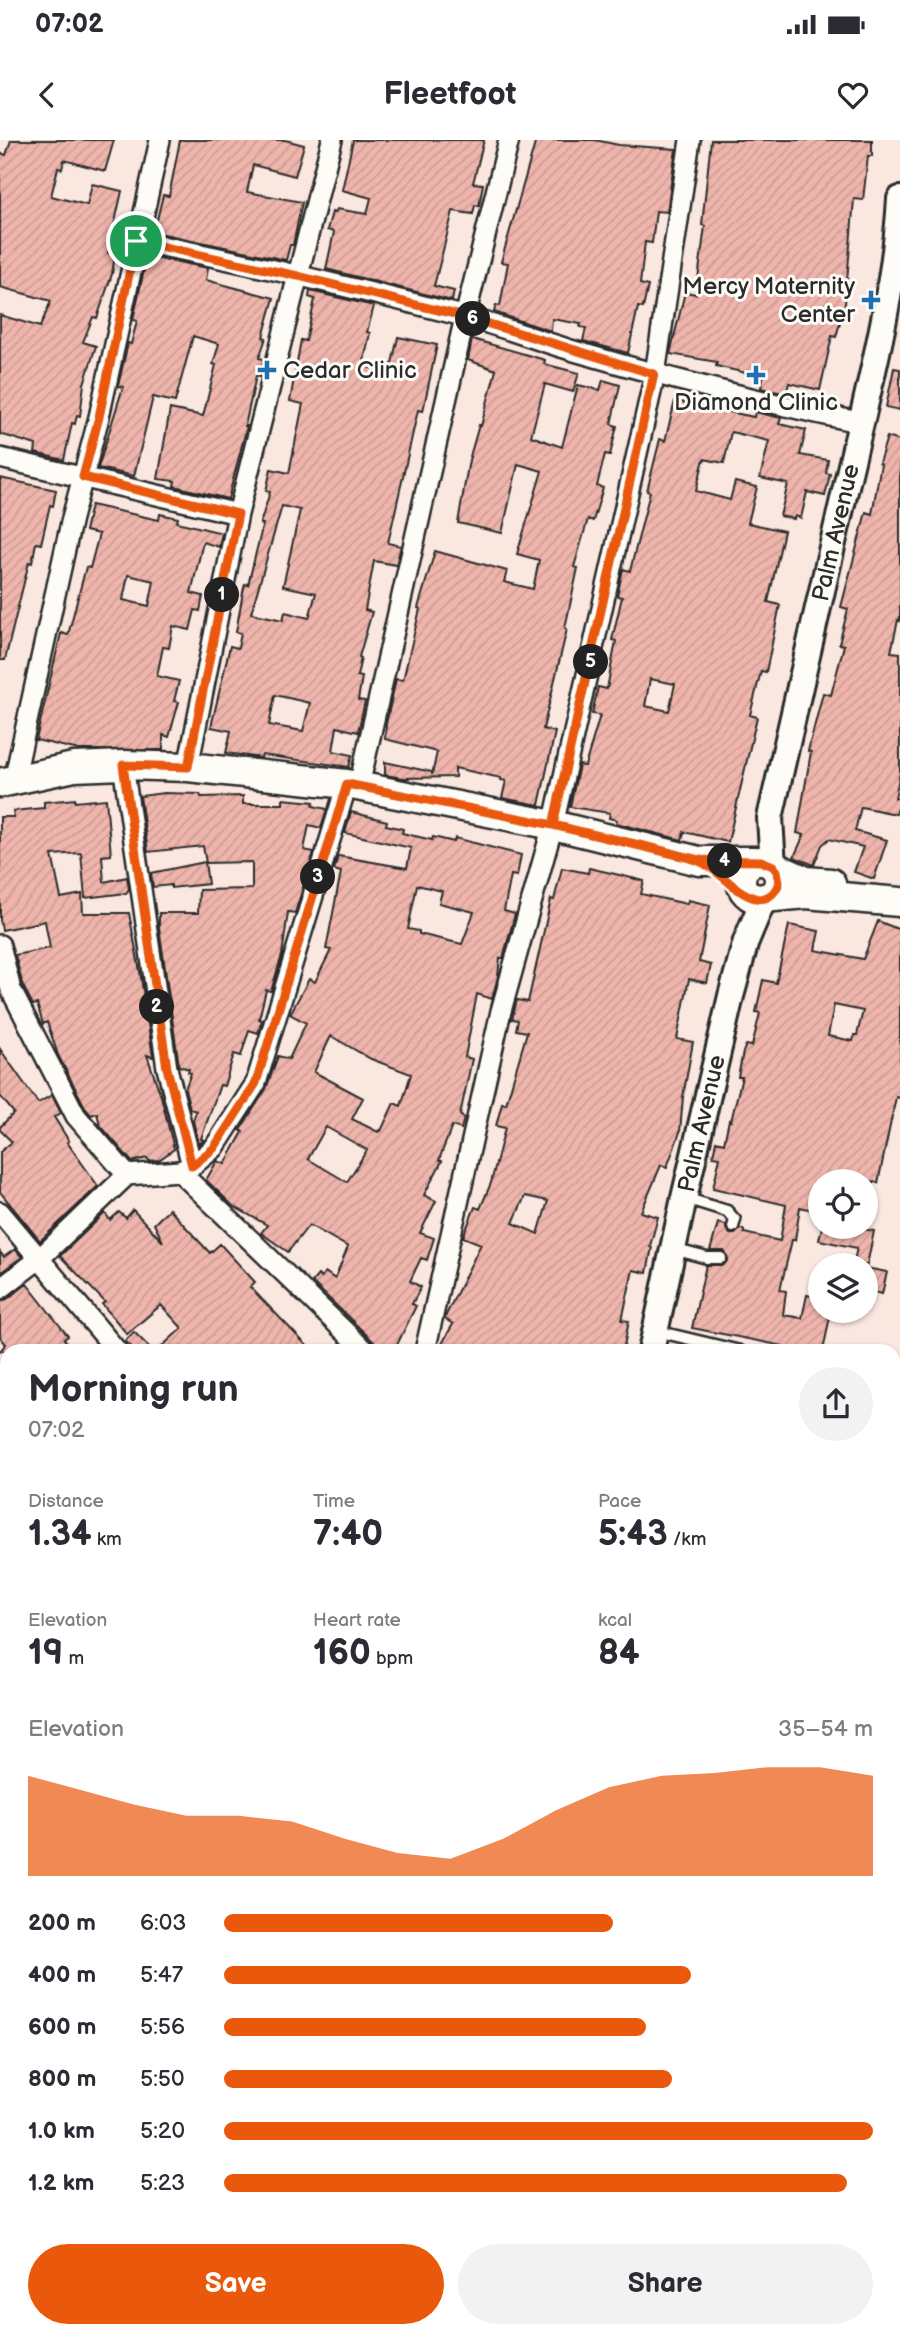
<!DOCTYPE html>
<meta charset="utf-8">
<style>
body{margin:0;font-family:"Balsamiq Sans",sans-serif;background:#f2f2f3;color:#2b2b33;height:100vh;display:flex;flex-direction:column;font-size:26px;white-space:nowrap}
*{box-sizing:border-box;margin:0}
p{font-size:23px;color:#7c7c81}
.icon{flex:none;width:38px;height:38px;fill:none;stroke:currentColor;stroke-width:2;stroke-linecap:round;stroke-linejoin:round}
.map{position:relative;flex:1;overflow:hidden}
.side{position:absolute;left:0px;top:1204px;width:901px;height:994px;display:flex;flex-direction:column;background:#fff;border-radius:21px 21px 0 0;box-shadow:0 2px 5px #0004}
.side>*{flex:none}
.tools{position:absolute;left:808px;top:1029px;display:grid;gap:14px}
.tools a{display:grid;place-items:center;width:70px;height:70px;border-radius:50%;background:#fff;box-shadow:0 2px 5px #0004;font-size:35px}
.pin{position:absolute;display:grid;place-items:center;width:60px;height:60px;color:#fff;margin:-30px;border:4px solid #fff;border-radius:50%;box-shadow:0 2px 7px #0007}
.km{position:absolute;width:35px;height:35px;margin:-18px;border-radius:50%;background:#222;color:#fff;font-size:19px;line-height:35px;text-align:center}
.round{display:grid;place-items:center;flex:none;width:74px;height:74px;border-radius:37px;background:#f2f2f3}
.summary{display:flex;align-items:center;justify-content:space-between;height:119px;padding:0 28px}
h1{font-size:38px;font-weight:700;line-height:52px}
.stats{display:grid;grid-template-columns:repeat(3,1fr);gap:10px;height:119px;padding:7px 28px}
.stats div{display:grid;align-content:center}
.stats b{font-size:35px;font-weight:700}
.stats small{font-size:19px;font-weight:400}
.stats p{font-size:19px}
.chart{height:196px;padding:14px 28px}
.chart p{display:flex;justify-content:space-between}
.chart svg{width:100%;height:126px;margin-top:7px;fill:#ea580c;opacity:.7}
.cta{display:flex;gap:14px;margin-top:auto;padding:14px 28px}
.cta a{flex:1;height:80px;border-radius:42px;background:#ea580c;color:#fff;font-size:28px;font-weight:700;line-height:80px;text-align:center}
.cta a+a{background:#f2f2f3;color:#2b2b33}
ul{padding:0 28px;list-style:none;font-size:23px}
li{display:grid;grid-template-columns:112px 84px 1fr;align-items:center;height:52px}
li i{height:18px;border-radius:9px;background:#ea580c}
.status{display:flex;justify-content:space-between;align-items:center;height:49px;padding:0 35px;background:#fff;direction:ltr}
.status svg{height:19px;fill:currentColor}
header{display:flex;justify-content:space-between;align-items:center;height:91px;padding:0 28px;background:#fff;font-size:32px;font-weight:700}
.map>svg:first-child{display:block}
.building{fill:url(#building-hatch);stroke:#2b2b2b;stroke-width:2;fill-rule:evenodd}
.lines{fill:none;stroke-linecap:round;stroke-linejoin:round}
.service-casing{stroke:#2b2b2b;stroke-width:15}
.minor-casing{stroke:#2b2b2b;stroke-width:24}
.tertiary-casing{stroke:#2b2b2b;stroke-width:30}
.secondary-casing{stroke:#2b2b2b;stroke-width:33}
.trunk-casing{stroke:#2b2b2b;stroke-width:38}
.service{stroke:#fdfcf7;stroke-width:10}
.minor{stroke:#fdfcf7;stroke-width:19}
.tertiary{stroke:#fdfcf7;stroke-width:24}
.secondary{stroke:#fdfcf7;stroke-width:28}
.trunk{stroke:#fedd96;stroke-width:33}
.route-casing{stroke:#fff;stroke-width:14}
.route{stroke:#ea580c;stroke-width:9}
.poi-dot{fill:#1f6fb2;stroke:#fdfcf7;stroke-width:2.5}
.labels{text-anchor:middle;stroke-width:6;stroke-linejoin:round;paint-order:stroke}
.poi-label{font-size:24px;fill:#2b2b2b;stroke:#fdfcf7;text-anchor:end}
.street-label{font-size:24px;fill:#2b2b2b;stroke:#fdfcf7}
</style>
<div class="status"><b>07:02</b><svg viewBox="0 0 49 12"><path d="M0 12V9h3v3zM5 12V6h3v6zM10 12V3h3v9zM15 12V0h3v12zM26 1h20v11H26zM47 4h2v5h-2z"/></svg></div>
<header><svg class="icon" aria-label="back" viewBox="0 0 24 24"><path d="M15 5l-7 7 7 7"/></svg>Fleetfoot<svg class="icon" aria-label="heart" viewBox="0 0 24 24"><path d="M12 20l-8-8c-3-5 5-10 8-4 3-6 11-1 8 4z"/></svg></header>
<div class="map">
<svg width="900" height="2198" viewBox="0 0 900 2198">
<defs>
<pattern id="building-hatch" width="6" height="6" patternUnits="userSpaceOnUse" patternTransform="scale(1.75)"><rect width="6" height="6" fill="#efb5ac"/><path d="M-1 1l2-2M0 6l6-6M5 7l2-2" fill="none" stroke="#cd9c94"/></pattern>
</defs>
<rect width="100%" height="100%" fill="#f9e7e0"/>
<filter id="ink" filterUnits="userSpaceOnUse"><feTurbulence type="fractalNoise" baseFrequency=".0143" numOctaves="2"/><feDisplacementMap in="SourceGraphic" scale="14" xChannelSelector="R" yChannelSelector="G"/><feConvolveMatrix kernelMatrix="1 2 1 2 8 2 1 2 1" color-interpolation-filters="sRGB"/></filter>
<g filter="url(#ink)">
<path class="building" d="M11,0H114L105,31L64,20L62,29L58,28L51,56L87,65L92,44L122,51L108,113L115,115L112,134L97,178L93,177L83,202L96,206L84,244L80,276L77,275L75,284L72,283L64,320L35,313L36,305L0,294V175L40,187L51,161L0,147V13L6,15Z
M180,0H285L304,5L295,36L253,25L247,52L302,62L293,105H290L286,120L154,92L163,55L169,56Z
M353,0H484L473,43L483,44L479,66L475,65L473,74L453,71L434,146L454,151L452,161L326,129L334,92L327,90L332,72L335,73L337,69L367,74L371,58L342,50Z
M536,0H595L619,5L676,9L667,72L656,71L652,103L645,102L640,144L648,146L643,168L638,167L628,213L583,201L586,188L580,187L581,184L552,179L551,191L494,172L496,165L500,166L508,123L501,122Z
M711,0H872V16H868L863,60L854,59L845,164L836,197L832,196L820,250L789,243L786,254L761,248L763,237L716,226L717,222L670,214L685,152L696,154L705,86L702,85Z
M147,116L208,128L206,140L274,158L263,197L266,198L259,218L264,219L260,237L256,236L245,286H247L228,359L174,346L175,341L158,339L170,269L203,276L216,225L213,224L219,204L193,196L175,262L153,257L134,336L98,328L123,247L118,246L128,203L131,204L137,181L133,180Z
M310,151L374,166L367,192L370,193L363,226L390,232L398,197L437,205L423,271L418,270L388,403L401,406L396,425L374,421L365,470L372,472L359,517L361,518L357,536L362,537L358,560L365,561L358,592L337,587L333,611L352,615L349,627L262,615L261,618L226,613L231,591L211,587L230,506L238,508L241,493L236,492L243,452L245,444L248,445L263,384H260L270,352L266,351L271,329L289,333L303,264L290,261L301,200L306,201L315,159L309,157ZM282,366L300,370L283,446L316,453L309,478L285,472L283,480L251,473ZM275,555L310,563L303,591L269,585Z
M472,199L545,220L544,224L579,233L573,252L545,244L531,296L562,307L578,245L600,250L603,240L620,245L611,284L617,286L610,315L605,314L597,346L603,348L593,381L588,379L574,427L578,428L565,488L567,489L543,589L555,592L539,665L502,658L506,641L501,640V638L455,628V637L403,638L385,635V622L432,632V635L437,612L385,599L386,584L396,539L403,540L420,469L418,468L435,411L507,431L504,442L533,449L539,420L517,414L542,331L518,324L502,393L458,383L469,320L479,285L481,286L496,230L468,220Z
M894,228L900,229V270L886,267Z
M675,261L754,277L755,272L781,278L779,284L806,290L800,315L828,320L826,333L830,334L825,356L807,352L801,378L795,376L794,379L780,376L788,344L760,338L769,301L731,292L724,323L704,319L696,351L730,360L735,342L757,347L748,383L784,391L768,462L780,465L766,532L761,531L750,575L757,577L728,702L684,692L682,700L616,683L617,680L609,678L610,673L570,667L579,625L585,626L600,575L592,574L598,547L607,549L616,501L612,500L622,457L617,456L623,429L630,431L650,352L647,351L660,299L665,301ZM650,539L675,544L669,571L645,566Z
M887,297L900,301V481L898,480L891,512L900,513V633L895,658L900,659V662L896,674L861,667L855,691L887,700L874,739L854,732L863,707L829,699L822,705L814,725L794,717L804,695L797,693L811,612L808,611L823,553L831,555L844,505L839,504L848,469L841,467L866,372L872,374L881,324L879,323Z
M0,338L56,350L53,366L50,365L41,404L36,403L32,423L29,422L5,520H0Z
M91,365L159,380L160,374L178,378L177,382L222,393L219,407L203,402L191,453L203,456L200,471L195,470L190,490L173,486L169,508L163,507L157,536L179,541L174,561L179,562L169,597L163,595V610H79L36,600L61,493L68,495L86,427L90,428L99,394L85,391ZM128,435L154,441L149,466L123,460Z
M164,653L200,654L201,657L243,656V664H283V659L314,662L313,666L327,669L321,688L309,685L304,710L314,712L295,773L288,772L282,815L271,851L266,850L259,879L262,880L258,893L249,890L241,916L234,914L224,946L220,945L201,999L204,1000L199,1004L193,981L196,971L190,969L185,949L191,933L188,932L189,929L179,926L159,787V773H198L199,750L252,749V722L206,723L203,706L148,712L140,656Z
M75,659V662L106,659L111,715L102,716L104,742L127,737L129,749L126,753L85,758L81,713L52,715L61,758L82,754L83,773H129L141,837L153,917L147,915L161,956L174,1009L159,1020L149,1021L147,1018L132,1022L100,985L97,973L91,975L86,969L58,915L47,882L43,884L37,864L33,865L23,846L15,815L50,808L45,781L2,790L0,780V677H14L13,671L44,668V662Z
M351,672L387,681L386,685L403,689L402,693L432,700L433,697L454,702L455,698L521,715L517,736L511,735L504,771L515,774L503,818H500L498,836L492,859L477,854L465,917L472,919L460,975L464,978L461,989L452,986L439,1020L442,1021L424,1055L436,1061L420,1093L434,1098L427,1120L421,1118L410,1141L421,1147L412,1164L416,1166L394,1211H377L374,1202L312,1142L318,1135L321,1138L325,1132L335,1139L348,1107L309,1085L288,1112L261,1093L267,1085L233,1066L206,1040L217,1021L225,1024L243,992L240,990L266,949L278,916L289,919L306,883L290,874L309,839L315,842L331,810L326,809L341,732L334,730L338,716L407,728L411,708L345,693ZM417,745L442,751L439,763L474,772L462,804L419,794V791L408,789ZM331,896L371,919L411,934L401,966L394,963L381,991L379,990L378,992L352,979L363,958L314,932ZM326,987L367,1010L347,1042L308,1019Z
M205,722L208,744L171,748V745L153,747L151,733Z
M562,728L588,733L589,728L611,733L644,741L641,754L687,764L688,760L710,765L699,822L711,825L707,843L689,839L677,899L693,902L683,957L680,992L667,1027L661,1025L641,1072L658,1077L650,1106L652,1107L647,1133L633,1130L622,1180L629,1181L623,1211H438L453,1184L445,1179L446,1175L481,1104L463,1097L475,1067L480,1069L491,1043L505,988L496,986L502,963L506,964L527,892L516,890L518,880L512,879L517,860L528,862L551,759L554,760ZM525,1056L548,1061L538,1094L513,1083Z
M878,781L900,790V958L896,957L878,1043L838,1033L836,1041H821V1072L800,1067L795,1100H792L780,1150L786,1151L783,1175L802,1178L807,1155L821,1158V1171H831L823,1211H782L783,1206L692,1188L706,1125H724L728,1119L724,1111H710L718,1083L726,1085V1089L730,1094H735L740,1089L744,1090V1093L780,1101L786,1065L713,1048L720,1017L713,1016L716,1001L724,1003L729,980L731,981L742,937H738L743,912L746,905L752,906L760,873L756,872L763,840L776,843L789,785L819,791L815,810L863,819ZM834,865L863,871L857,895H854L853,901L828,896Z
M0,909L38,963L52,955L61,973L54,977L69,1001L67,1002L98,1046L40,1101L0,1052V1012L12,1002L0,990V987L14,973L0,956Z
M169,1069L210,1113L220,1104L255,1142L250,1147L312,1211H157L182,1188L161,1165L127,1194L102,1164L105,1162L60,1116L105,1073L110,1080L119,1072L126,1078L133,1070L163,1102L154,1084Z
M822,1087H852L874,1091L867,1125H853L857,1108L819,1100Z
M15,1109L22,1117L0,1133V1112L4,1117Z
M866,1128L887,1132L882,1154L866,1150Z
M27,1144L68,1196L64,1199L73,1211H0L6,1204L0,1197V1161L7,1159Z
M134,1192L153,1211H136L125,1201Z"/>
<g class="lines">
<g class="service-casing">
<path id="service" d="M685,1058L727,1071L735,1080L733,1087
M673,1109L707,1118H721
M656,1191L740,1211
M894,1245H895
M0,1813L7,1809
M0,1854L7,1868
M0,1897L7,1893"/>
</g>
<g class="minor-casing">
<path id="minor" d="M136,101C246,122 355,148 463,176C500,186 537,200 574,211C670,239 766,263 863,283
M0,318L238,374
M123,625L167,928L192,1026
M188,627L238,374L332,0
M16,639L17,627L72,378L99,277L160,0
M359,646L465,177L509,0
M0,805L11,850L76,976L127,1035
M179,1031L365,1211
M0,1072L117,1211
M0,1149L39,1119L127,1035L179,1031L192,1026L214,1008L256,943L347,644
M425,1211L501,871L553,685L655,234L690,0
M0,1326L7,1334
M0,1621L7,1616
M894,1726L900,1727
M894,1867L900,1850
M894,1949L900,1965
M409,2191L411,2198
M795,2191L797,2198
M567,2198L589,2191"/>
</g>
<g class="tertiary-casing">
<g id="tertiary">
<path id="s1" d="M773,726L770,678C794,569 820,460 845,351C867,255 894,158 900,59"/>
<path id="s2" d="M651,1211L684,1058L731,856L746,801L764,758"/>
<path d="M0,2085L7,2082"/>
</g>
</g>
<g class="secondary-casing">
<path id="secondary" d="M0,643L74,627L123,625L188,627L347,644L553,685L699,721H755
M741 740a19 19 0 1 1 38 0a19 19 0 1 1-38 0Z
M773,726L806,741L831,743
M764,758L806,754L900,762"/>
</g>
<g class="trunk-casing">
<path id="trunk" d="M0,1718L7,1737
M0,1767L7,1785
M139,2191L141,2198"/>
</g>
<use href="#service" class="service"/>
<use href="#minor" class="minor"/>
<use href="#tertiary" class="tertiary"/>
<use href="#secondary" class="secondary"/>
<use href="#trunk" class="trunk"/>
</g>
</g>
<g class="lines" filter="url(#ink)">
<g class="route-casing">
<path id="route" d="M136,101L99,277L83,337L238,374L188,627L123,625L167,928L192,1026L214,1008L256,943L347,644L553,685L699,720L761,721L773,726L777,731L779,742C776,753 767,761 755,758C733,752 718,727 696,720C650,705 600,697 553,685L654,234L466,177L298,136L136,101"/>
</g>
<use href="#route" class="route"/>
</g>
<g class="poi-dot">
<path d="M867.5 149.5h7v7h7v7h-7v7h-7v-7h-7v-7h7z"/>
<path d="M263.5 219.5h7v7h7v7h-7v7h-7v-7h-7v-7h7z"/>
<path d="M752.5 224.5h7v7h7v7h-7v7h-7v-7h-7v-7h7z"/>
</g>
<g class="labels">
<g class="poi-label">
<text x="855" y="154">Mercy Maternity<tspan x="855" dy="28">Center</tspan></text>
<text x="283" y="238" text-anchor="start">Cedar Clinic</text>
<text x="756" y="270" text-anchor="middle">Diamond Clinic</text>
</g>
<g class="street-label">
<text dy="8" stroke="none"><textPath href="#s1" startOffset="341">Palm Avenue</textPath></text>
<text dy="8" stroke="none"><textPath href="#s2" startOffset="233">Palm Avenue</textPath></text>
</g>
</g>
</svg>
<div class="tools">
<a><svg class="icon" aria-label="locate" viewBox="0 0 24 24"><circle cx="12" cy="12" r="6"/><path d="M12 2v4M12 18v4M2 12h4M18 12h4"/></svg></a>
<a><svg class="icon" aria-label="layers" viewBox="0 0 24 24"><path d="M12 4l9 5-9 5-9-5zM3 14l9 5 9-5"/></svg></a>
</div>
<div class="pin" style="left:136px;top:101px;background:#1e9e55"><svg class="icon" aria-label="arrive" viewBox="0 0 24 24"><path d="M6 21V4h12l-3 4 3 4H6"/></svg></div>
<b class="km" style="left:222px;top:455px">1</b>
<b class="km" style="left:157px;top:867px">2</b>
<b class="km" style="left:318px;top:737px">3</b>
<b class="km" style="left:725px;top:721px">4</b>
<b class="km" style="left:591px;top:522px">5</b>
<b class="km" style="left:473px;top:179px">6</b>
<section class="side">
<div class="summary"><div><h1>Morning run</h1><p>07:02</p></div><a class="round"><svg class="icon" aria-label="share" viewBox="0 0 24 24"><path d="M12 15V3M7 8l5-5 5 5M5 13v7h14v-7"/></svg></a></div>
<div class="stats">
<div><p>Distance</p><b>1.34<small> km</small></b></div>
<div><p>Time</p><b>7:40</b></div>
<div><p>Pace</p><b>5:43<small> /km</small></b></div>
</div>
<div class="stats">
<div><p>Elevation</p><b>19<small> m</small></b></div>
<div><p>Heart rate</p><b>160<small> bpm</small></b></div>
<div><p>kcal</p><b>84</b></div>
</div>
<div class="chart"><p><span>Elevation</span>35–54 m</p>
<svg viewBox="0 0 160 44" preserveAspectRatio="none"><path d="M0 44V9L10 14L20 19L30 23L40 23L50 25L60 31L70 36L80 38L90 31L100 21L110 13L120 9L130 8L140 6L150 6L160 9V44z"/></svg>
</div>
<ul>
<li><b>200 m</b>6:03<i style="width:60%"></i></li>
<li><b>400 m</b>5:47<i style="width:72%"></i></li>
<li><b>600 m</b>5:56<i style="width:65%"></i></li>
<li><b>800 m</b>5:50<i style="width:69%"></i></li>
<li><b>1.0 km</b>5:20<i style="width:100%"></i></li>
<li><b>1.2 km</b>5:23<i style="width:96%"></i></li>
</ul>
<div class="cta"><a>Save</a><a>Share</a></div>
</section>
</div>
